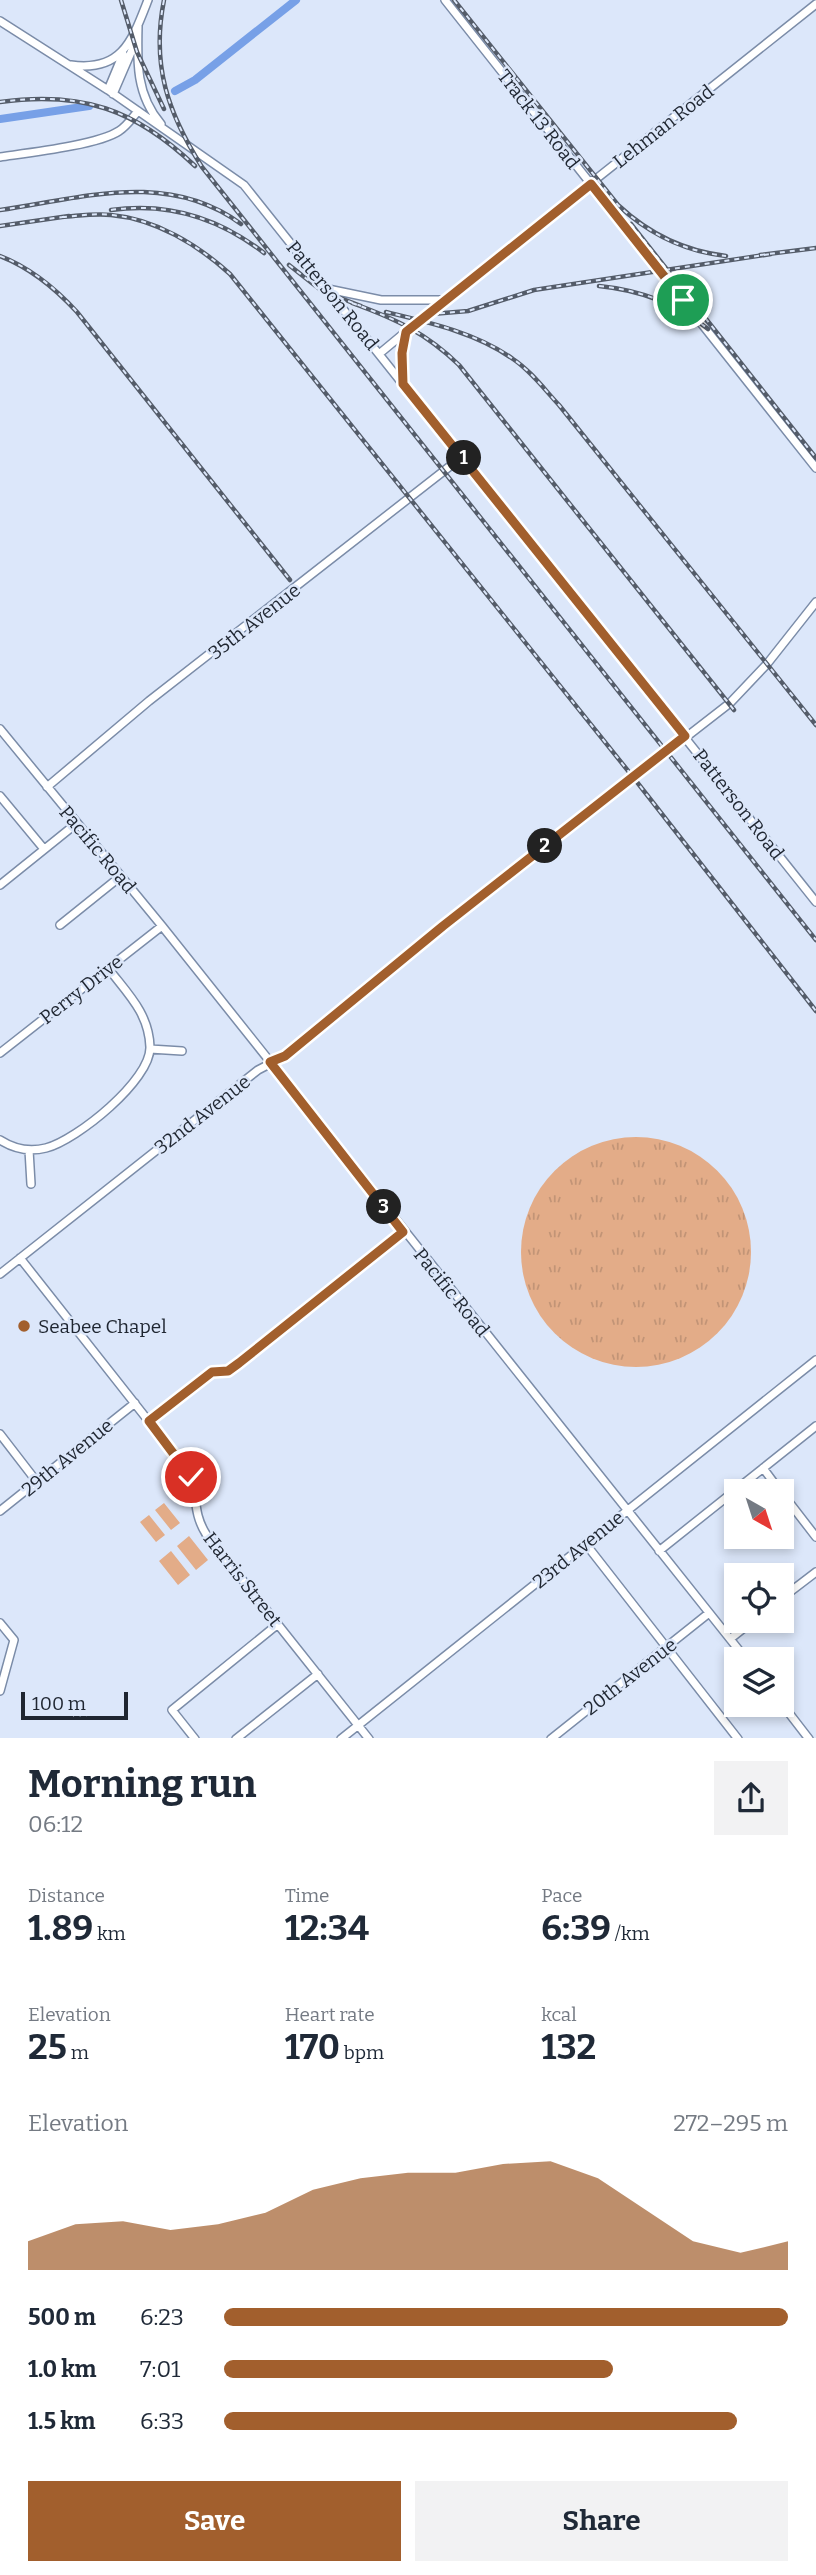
<!DOCTYPE html>
<meta charset="utf-8">
<style>
body{margin:0;font-family:Bitter,serif;background:#f2f2f3;color:#1f2937;height:100vh;display:flex;flex-direction:column;font-size:26px;white-space:nowrap}
*{box-sizing:border-box;margin:0}
p{font-size:23px;color:#747a83}
.icon{flex:none;width:38px;height:38px;fill:none;stroke:currentColor;stroke-width:2;stroke-linecap:round;stroke-linejoin:round}
.map{position:relative;height:1738px;overflow:hidden}
.details{display:flex;flex-direction:column;background:#fff;flex:1}
.details>*{flex:none}
.needle{width:46px;rotate:141deg}
.fabs{position:absolute;left:724px;top:1479px;display:grid;gap:14px}
.fabs a{display:grid;place-items:center;width:70px;height:70px;border-radius:0px;background:#fff;box-shadow:0 4px 10px #0003;font-size:35px}
.scale{position:absolute;left:21px;bottom:18px;width:107px;box-sizing:border-box;padding-left:7px;border:4px solid #1f2631;border-top:0;font-size:19px;line-height:24px;white-space:nowrap;color:#1f2631;-webkit-text-stroke:5px #dce7fa;paint-order:stroke}
.pin{position:absolute;display:grid;place-items:center;width:60px;height:60px;color:#fff;margin:-30px;border:4px solid #fff;border-radius:50%;box-shadow:0 2px 7px #0007}
.km{position:absolute;width:35px;height:35px;margin:-18px;border-radius:50%;background:#222;color:#fff;font-size:19px;line-height:35px;text-align:center}
.round{display:grid;place-items:center;flex:none;width:74px;height:74px;border-radius:0px;background:#f2f2f3}
.headline{display:flex;align-items:center;justify-content:space-between;height:119px;padding:0 28px}
h1{font-size:38px;font-weight:700;line-height:52px}
.figures{display:grid;grid-template-columns:repeat(3,1fr);gap:10px;height:119px;padding:7px 28px}
.figures div{display:grid;align-content:center}
.figures b{font-size:35px;font-weight:700}
.figures small{font-size:19px;font-weight:400}
.figures p{font-size:19px}
.chart{height:196px;padding:14px 28px}
.chart p{display:flex;justify-content:space-between}
.chart svg{width:100%;height:126px;margin-top:7px;fill:#a25f2d;opacity:.7}
.cta{display:flex;gap:14px;margin-top:auto;padding:14px 28px}
.cta a{flex:1;height:80px;border-radius:0px;background:#a25f2d;color:#fff;font-size:28px;font-weight:700;line-height:80px;text-align:center}
.cta a+a{background:#f2f2f3;color:#1f2937}
ul{padding:0 28px;list-style:none;font-size:23px}
li{display:grid;grid-template-columns:112px 84px 1fr;align-items:center;height:52px}
li i{height:18px;border-radius:9px;background:#a25f2d}
.map>svg:first-child{display:block}
.grass{fill:#e3ac88}
.park{fill:url(#park-tufts)}
.lines{fill:none;stroke-linecap:round;stroke-linejoin:round}
.canal{stroke:#77a0e7;stroke-width:8}
.street-casing{stroke:#7b8ca8;stroke-width:10}
.street{stroke:#fff;stroke-width:7}
.rail-casing{stroke:#545c69;stroke-width:4.5}
.rail{stroke:#dce7fa;stroke-width:2;stroke-dasharray:5;stroke-linecap:butt}
.route-casing{stroke:#fff;stroke-width:14}
.route{stroke:#a25f2d;stroke-width:9}
.poi-dot{fill:#a25f2d;stroke:#dce7fa;stroke-width:2.5}
.labels{text-anchor:middle;stroke-width:5;stroke-linejoin:round;paint-order:stroke}
.street-label{font-size:19px;fill:#1f2631;stroke:#dce7fa}
.poi-label{font-size:19px;fill:#1f2631;stroke:#dce7fa;text-anchor:start}
</style>
<div class="map">
<svg width="816" height="1739" viewBox="0 0 816 1739">
<defs>
<pattern id="park-tufts" width="24" height="20" patternUnits="userSpaceOnUse" patternTransform="scale(1.75)"><rect width="24" height="20" fill="#e3ac88"/><path d="M3 7l-1-3M5 7V3M7 7l1-3M15 17l-1-3M17 17v-4M19 17l1-3" fill="none" stroke="#c29476"/></pattern>
</defs>
<rect width="100%" height="100%" fill="#dce7fa"/>
<path class="grass" d="M164,1503L180,1523L171,1530L155,1510Z
M149,1515L165,1535L156,1542L140,1522Z
M189,1536L208,1560L196,1570L177,1546Z
M171,1551L190,1575L178,1585L159,1561Z"/>
<path class="park" d="M521 1252a115 115 0 1 1 230 0a115 115 0 1 1-230 0Z"/>
<g class="lines">
<path class="canal" d="M175,91L195,80L296,0
M0,119L89,106"/>
<g class="street-casing">
<path id="street" d="M445,0L816,468
M0,21L108,90L244,185L816,902
M138,26C137,62 136,95 161,124
M71,65C122,72 132,41 148,0
M108,90L123,54
M113,94L135,43
M0,157C27,153 98,145 119,131C127,126 132,118 138,111
M328,289L381,300H444
M379,354L444,300L816,4
M403,383L402,353L406,332
M0,729L162,926L746,1659
M47,787L149,701L463,456
M0,796L44,849
M0,885L77,823
M60,925L121,876
M150,1049L182,1051
M0,1053L162,926
M0,1140C14,1149 30,1152 46,1148C77,1140 151,1080 150,1047C149,1013 127,993 108,968
M29,1150L31,1184
M20,1258L188,1471C199,1492 191,1510 206,1534L369,1739
M0,1274L258,1070L285,1056L443,926L730,703L767,664L816,602
M149,1421L212,1372L227,1371L239,1363L403,1232
M0,1434L37,1482
M763,1468L780,1491
M782,1493L816,1537
M0,1511L135,1403
M585,1543L738,1739
M659,1551L816,1426
M782,1598L816,1572
M0,1623L14,1640L0,1691
M730,1639L754,1620
M782,1704L809,1739
M195,1739L172,1710L278,1624
M236,1739L318,1674
M341,1739L816,1360
M551,1739L709,1613"/>
</g>
<use href="#street" class="street"/>
<g class="rail-casing">
<path id="rail" d="M121,0L137,52L164,109
M164,0C151,65 168,113 202,167L816,940
M454,0L618,205C649,234 683,251 726,256
M0,102C82,91 135,109 195,166
M0,210C83,198 167,170 241,224
M111,210C167,202 219,218 264,253
M62,217C78,216 95,213 111,215C156,219 198,245 230,274L633,777L816,1011
M631,224L816,458
M0,226L69,216
M760,255L816,248
M0,256C31,268 55,288 77,312L290,580
M289,265L322,291L361,306
M599,286C639,290 676,303 708,329
M352,303C396,319 426,333 459,365L734,710
M386,312C428,322 477,333 513,359C531,371 544,389 559,405L816,725
M420,315L468,311L534,290L771,254"/>
</g>
<use href="#rail" class="rail"/>
</g>
<g class="lines">
<g class="route-casing">
<path id="route" d="M191,1477L149,1421L212,1372L228,1371L239,1363L403,1232L270,1062L285,1056L443,926L685,736L403,384L402,353L406,332L591,184L683,300"/>
</g>
<use href="#route" class="route"/>
</g>
<circle class="poi-dot" cx="24" cy="1326" r="7"/>
<g class="labels">
<g class="street-label">
<text transform="translate(539 119) rotate(52)" y="7">Track 13 Road</text>
<text transform="translate(663 126) rotate(-38)" y="7">Lehman Road</text>
<text transform="translate(333 295) rotate(51)" y="7">Patterson Road</text>
<text transform="translate(254 621) rotate(-38)" y="7">35th Avenue</text>
<text transform="translate(739 804) rotate(52)" y="7">Patterson Road</text>
<text transform="translate(98 849) rotate(50)" y="7">Pacific Road</text>
<text transform="translate(81 989) rotate(-38)" y="7">Perry Drive</text>
<text transform="translate(202 1114) rotate(-38)" y="7">32nd Avenue</text>
<text transform="translate(452 1292) rotate(51)" y="7">Pacific Road</text>
<text transform="translate(67 1457) rotate(-39)" y="7">29th Avenue</text>
<text transform="translate(578 1549) rotate(-39)" y="7">23rd Avenue</text>
<text transform="translate(243 1579) rotate(52)" y="7">Harris Street</text>
<text transform="translate(630 1676) rotate(-38)" y="7">20th Avenue</text>
</g>
<g class="poi-label">
<text x="38" y="1333">Seabee Chapel</text>
</g>
</g>
</svg>
<div class="fabs">
<a><svg class="needle" viewBox="-14 -14 28 28"><path d="M0-13l5 13h-10z" fill="#e53935"/><path d="M0 13l5-13h-10z" fill="#747a83"/></svg></a>
<a><svg class="icon" aria-label="locate" viewBox="0 0 24 24"><circle cx="12" cy="12" r="6"/><path d="M12 2v4M12 18v4M2 12h4M18 12h4"/></svg></a>
<a><svg class="icon" aria-label="layers" viewBox="0 0 24 24"><path d="M12 4l9 5-9 5-9-5zM3 14l9 5 9-5"/></svg></a>
</div>
<div class="scale">100 m</div>
<div class="pin" style="left:683px;top:300px;background:#1e9e55"><svg class="icon" aria-label="arrive" viewBox="0 0 24 24"><path d="M6 21V4h12l-3 4 3 4H6"/></svg></div>
<div class="pin" style="left:191px;top:1477px;background:#d93025"><svg class="icon" aria-label="check" viewBox="0 0 24 24"><path d="M5 12l5 5 9-10"/></svg></div>
<b class="km" style="left:464px;top:458px">1</b>
<b class="km" style="left:545px;top:846px">2</b>
<b class="km" style="left:384px;top:1207px">3</b>
</div>
<section class="details">
<div class="headline"><div><h1>Morning run</h1><p>06:12</p></div><a class="round"><svg class="icon" aria-label="share" viewBox="0 0 24 24"><path d="M12 15V3M7 8l5-5 5 5M5 13v7h14v-7"/></svg></a></div>
<div class="figures">
<div><p>Distance</p><b>1.89<small> km</small></b></div>
<div><p>Time</p><b>12:34</b></div>
<div><p>Pace</p><b>6:39<small> /km</small></b></div>
</div>
<div class="figures">
<div><p>Elevation</p><b>25<small> m</small></b></div>
<div><p>Heart rate</p><b>170<small> bpm</small></b></div>
<div><p>kcal</p><b>132</b></div>
</div>
<div class="chart"><p><span>Elevation</span>272–295 m</p>
<svg viewBox="0 0 160 44" preserveAspectRatio="none"><path d="M0 44V34L10 28L20 27L30 30L40 28L50 24L60 16L70 12L80 10L90 10L100 7L110 6L120 12L130 23L140 34L150 38L160 34V44z"/></svg>
</div>
<ul>
<li><b>500 m</b>6:23<i style="width:100%"></i></li>
<li><b>1.0 km</b>7:01<i style="width:69%"></i></li>
<li><b>1.5 km</b>6:33<i style="width:91%"></i></li>
</ul>
<div class="cta"><a>Save</a><a>Share</a></div>
</section>
